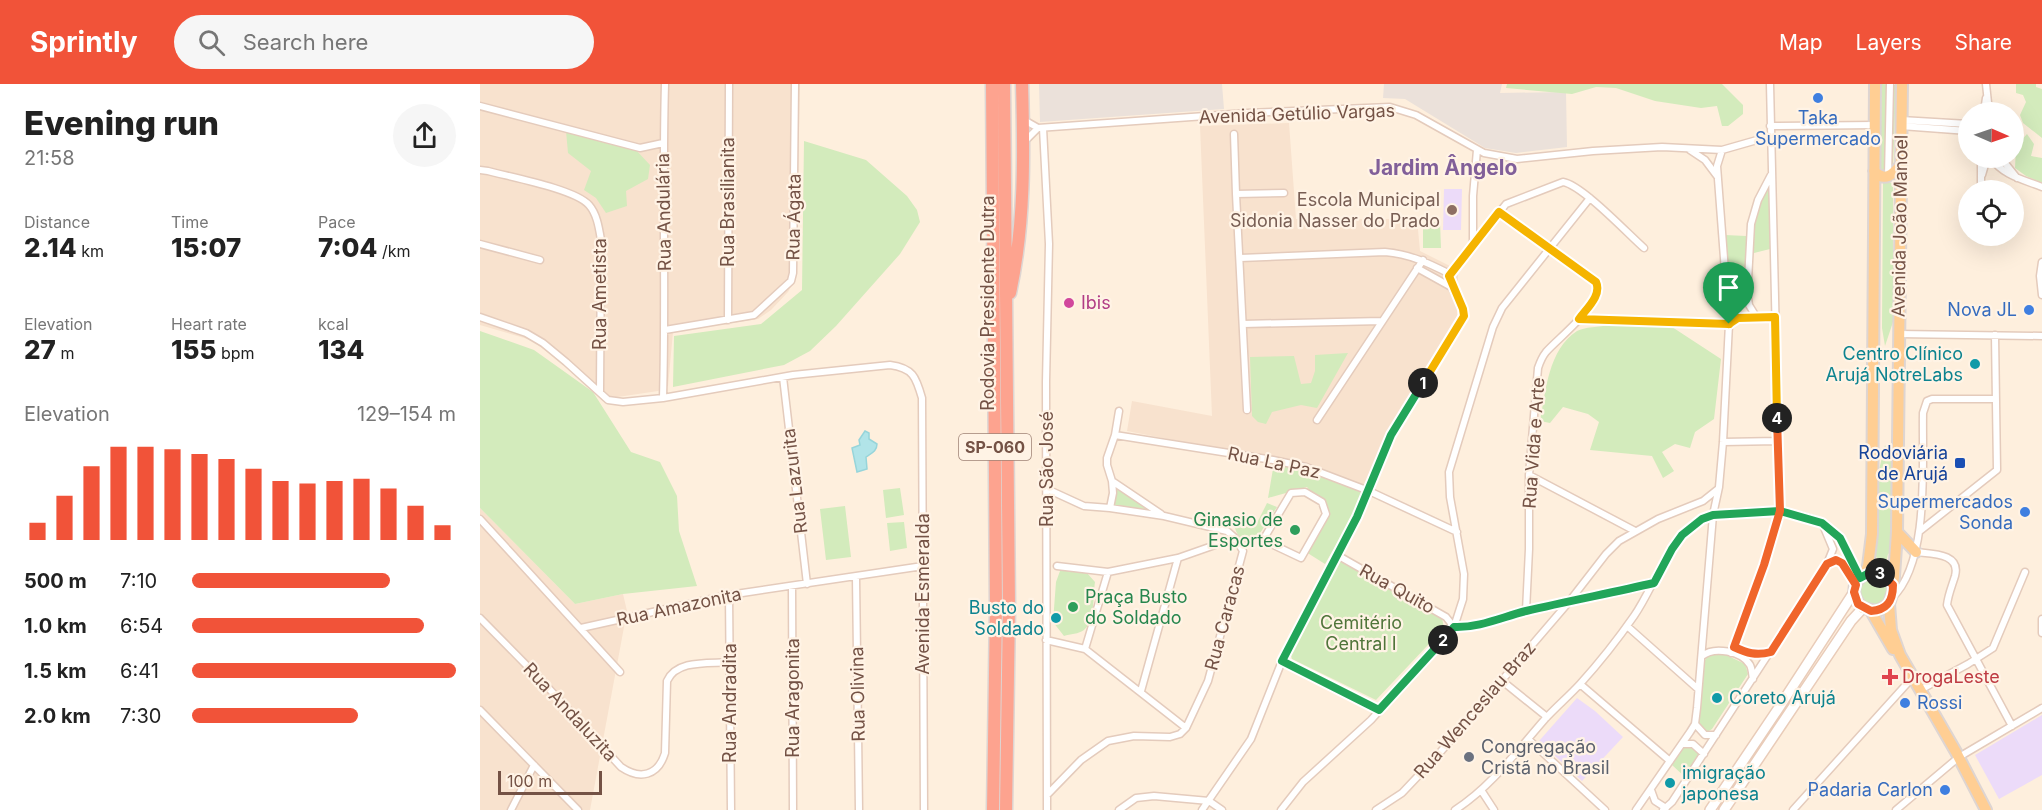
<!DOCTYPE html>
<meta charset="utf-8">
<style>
body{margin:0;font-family:Inter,sans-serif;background:#f6f6f6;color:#222;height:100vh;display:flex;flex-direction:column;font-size:22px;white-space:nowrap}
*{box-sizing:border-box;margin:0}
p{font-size:20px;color:#767676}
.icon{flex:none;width:33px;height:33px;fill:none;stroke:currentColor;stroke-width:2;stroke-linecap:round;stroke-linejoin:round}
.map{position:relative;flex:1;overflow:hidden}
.side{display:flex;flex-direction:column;background:#fff;width:480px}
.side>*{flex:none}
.needle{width:39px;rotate:92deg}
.controls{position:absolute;left:1478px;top:18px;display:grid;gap:12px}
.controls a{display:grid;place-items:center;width:66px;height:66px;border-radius:50%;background:#fff;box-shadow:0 6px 24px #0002;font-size:30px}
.scale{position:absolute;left:18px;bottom:15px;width:104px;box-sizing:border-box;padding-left:6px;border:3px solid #745245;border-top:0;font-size:16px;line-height:21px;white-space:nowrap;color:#745245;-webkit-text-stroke:4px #fff3e5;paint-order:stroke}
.pin{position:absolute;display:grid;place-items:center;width:51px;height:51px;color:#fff;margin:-62px -26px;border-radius:50% 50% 50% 0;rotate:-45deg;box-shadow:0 0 6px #0007}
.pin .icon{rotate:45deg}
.km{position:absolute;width:30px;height:30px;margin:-15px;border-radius:50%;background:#222;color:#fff;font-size:16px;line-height:30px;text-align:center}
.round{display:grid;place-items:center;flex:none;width:63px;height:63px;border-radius:32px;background:#f6f6f6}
.head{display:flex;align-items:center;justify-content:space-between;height:102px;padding:0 24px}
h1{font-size:33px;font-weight:800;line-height:45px}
.metrics{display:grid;grid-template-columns:repeat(3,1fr);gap:9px;height:102px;padding:6px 24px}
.metrics div{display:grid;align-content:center}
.metrics b{font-size:26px;font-weight:800}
.metrics small{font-size:16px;font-weight:400}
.metrics p{font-size:16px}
.chart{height:168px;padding:12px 24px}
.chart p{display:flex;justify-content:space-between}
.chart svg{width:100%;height:108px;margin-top:6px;stroke:#f15339;stroke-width:6}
ul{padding:0 24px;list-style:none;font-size:20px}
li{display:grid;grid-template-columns:96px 72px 1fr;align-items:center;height:45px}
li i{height:15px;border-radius:8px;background:#f15339}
header{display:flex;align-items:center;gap:36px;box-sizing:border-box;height:84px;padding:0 30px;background:#f15339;color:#fff}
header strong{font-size:28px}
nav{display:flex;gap:33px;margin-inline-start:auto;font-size:21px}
.search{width:420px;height:54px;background:#f6f6f6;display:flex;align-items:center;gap:15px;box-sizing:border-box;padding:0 21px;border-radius:33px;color:#767676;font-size:22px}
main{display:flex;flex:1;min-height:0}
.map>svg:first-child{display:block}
.residential{fill:#f8e2ce}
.industrial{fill:#ebe1da}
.education{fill:#ecdbf9}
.green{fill:#d3ebbc}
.water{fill:#b1e4e8;stroke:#97d5da;stroke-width:1.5}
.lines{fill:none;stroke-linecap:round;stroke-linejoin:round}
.street-casing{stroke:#e4cbbc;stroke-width:9}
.secondary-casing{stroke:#e9ccb9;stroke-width:12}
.primary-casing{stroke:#ded5d2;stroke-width:14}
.highway-casing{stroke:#ded5d2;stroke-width:15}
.street{stroke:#fff;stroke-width:6}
.secondary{stroke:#fff;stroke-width:9}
.primary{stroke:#ffce93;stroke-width:10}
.highway{stroke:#fda38f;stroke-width:12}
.split-1-casing{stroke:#fff;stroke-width:12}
.split-2-casing{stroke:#fff;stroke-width:12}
.split-3-casing{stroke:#fff;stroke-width:12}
.split-4-casing{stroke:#fff;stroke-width:12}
.split-5-casing{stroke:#fff;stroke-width:12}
.split-1{stroke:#f5b400;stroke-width:8}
.split-2{stroke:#22a559;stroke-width:8}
.split-3{stroke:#22a559;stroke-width:8}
.split-4{stroke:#f0652b;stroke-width:8}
.split-5{stroke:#f5b400;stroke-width:8}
.shop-dot{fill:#3f7fe0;stroke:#fff3e5;stroke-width:2}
.education-dot{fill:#8d6e63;stroke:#fff3e5;stroke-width:2}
.hotel-dot{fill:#d1479c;stroke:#fff3e5;stroke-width:2}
.culture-dot{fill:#0f9aa8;stroke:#fff3e5;stroke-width:2}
.transit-dot{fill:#1a4fb4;stroke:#fff3e5;stroke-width:2}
.leisure-dot{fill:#2e9e5b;stroke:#fff3e5;stroke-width:2}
.health-dot{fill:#e0444e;stroke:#fff3e5;stroke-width:2}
.worship-dot{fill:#6b7280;stroke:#fff3e5;stroke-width:2}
.labels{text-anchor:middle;stroke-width:4.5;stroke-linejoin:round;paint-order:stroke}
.shield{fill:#fff3e5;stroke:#9e8275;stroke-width:1.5}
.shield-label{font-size:16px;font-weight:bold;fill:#745245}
.street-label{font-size:18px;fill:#745245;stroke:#fff3e5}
.shop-label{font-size:18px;fill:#366cbe;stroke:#fff3e5;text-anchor:end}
.education-label{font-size:18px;fill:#785e54;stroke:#fff3e5;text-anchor:end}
.hotel-label{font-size:18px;fill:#b23c85;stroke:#fff3e5;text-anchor:start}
.culture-label{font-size:18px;fill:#0d838f;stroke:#fff3e5;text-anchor:end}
.transit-label{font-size:18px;fill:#164399;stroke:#fff3e5;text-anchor:end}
.leisure-label{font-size:18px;fill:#27864d;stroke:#fff3e5;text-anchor:end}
.park-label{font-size:18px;fill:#50753a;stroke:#fff3e5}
.health-label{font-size:18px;fill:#be3a42;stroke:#fff3e5;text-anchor:start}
.worship-label{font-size:18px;fill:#5b616d;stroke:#fff3e5;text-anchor:start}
.quarter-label{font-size:21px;font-weight:bold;fill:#815f99;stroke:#fff3e5}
</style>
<header>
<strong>Sprintly</strong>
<div class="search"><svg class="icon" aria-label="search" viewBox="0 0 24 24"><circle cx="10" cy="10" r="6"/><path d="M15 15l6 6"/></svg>Search here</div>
<nav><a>Map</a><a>Layers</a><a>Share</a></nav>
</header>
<main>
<section class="side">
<div class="head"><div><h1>Evening run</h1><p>21:58</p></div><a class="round"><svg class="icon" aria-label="share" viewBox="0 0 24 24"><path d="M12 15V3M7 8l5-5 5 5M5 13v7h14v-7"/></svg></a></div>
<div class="metrics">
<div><p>Distance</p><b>2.14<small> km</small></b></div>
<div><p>Time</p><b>15:07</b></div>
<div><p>Pace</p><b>7:04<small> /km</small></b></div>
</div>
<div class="metrics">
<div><p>Elevation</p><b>27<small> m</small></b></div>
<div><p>Heart rate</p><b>155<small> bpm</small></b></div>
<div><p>kcal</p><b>134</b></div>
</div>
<div class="chart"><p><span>Elevation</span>129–154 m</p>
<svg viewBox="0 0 160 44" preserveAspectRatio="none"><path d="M5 44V37M15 44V26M25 44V14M35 44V6M45 44V6M55 44V7M65 44V9M75 44V11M85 44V15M95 44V20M105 44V21M115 44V20M125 44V19M135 44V23M145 44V30M155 44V38"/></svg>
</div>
<ul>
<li><b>500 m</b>7:10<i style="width:75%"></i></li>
<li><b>1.0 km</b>6:54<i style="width:88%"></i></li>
<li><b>1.5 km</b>6:41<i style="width:100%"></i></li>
<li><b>2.0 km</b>7:30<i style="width:63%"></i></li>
</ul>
</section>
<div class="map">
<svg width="1562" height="726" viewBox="0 0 1562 726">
<rect width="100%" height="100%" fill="#feefdd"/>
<path class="residential" d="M0,0H320L316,193L308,208L291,226L278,235L193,248L188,302L178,307L131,314L51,256L0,241Z
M809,39L816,135H937L940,167L978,186L977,233L908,351L888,402L830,383L647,347L652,317L732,332L720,42Z
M0,424L95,520L143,510L147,527L110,726H0Z"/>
<path class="industrial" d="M559,0H742L744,25L560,38Z
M904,0H1022L1020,9L1086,8L1087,63L1036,69L1005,64L925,15L903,14Z"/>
<path class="education" d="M964,105H982L981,146H963Z
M1097,614L1115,627L1143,653L1102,697L1059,657Z
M1562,631V691L1519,715L1495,671Z"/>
<path class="green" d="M1027,0H1242L1263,21V30L1248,42H1242L1237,22L1221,24L1175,17L1136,4L1116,3L1092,10L1026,4Z
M1402,0L1416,1L1413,87H1400Z
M1536,0H1556V3L1562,5V54L1543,39L1540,31L1546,18L1543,11L1536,9Z
M86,47L156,66L170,81L168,95L146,107L147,122L126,129L116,114L104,106L111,87L88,69Z
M1547,50L1554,60L1551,72L1562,74V99L1546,92L1535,84L1536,62Z
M324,57L386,76L427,112L437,126L440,138L420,170L356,242L330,267L304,281L193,303L194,252L281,240L322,206Z
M1403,98L1413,99V238L1405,262L1402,244Z
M1289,102L1290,165L1270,170C1271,142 1276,125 1289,102Z
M960,138L961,164H943V139Z
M1245,151L1266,152V197L1263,210L1251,232Z
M1129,241H1189L1241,275L1234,335L1215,348L1210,364L1195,360L1182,368L1194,387L1183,394L1172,372L1110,366L1119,338L1108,330L1083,323L1070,339L1060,337C1066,307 1068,266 1097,247C1104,243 1120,243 1129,241Z
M0,247L54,266L113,308L151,368L180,378L197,412L199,447L217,502L143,510L95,520L0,424Z
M868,269L837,324L821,321L792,328L786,340L778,338L772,332L770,273L814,272L821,300L831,299L835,287V271Z
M1405,361L1414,381L1412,467L1408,470L1406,479L1394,472L1398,390Z
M794,379L828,385L888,404C876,431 859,455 845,480L826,468L847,431L827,403L788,414Z
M420,404L424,431L406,434L403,406Z
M636,404H639L674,427L634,422Z
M787,419L797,423L771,463C764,459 757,452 755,444L776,441Z
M365,422L371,473L346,476L340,425Z
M424,438L427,464L410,467L407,439Z
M859,477L962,534L964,544L896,616L812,575L810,568Z
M594,486L607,489L615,498C613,511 615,537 604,546C599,550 590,550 584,552L573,538L576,498L580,487Z
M1379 508a14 14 0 1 1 28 0a14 14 0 1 1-28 0Z
M1242,569L1265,580L1268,590L1232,645L1227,648L1223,647L1218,640L1225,576L1229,570Z
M1205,662L1213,663L1220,670L1205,693L1192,681Z"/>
<path class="water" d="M385,347L389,349V355L397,360C397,367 392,369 386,373L387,385L377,388L372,364L380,361L379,356Z"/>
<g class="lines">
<g class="street-casing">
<path id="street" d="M1506,0L1509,28
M0,22L160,64L183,59
M1504,28L1506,14
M544,36L558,44L767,29L910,23L936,31L1004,69L1037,75L1113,67L1182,63L1242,66L1291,52
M1421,36L1488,40
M1290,42L1395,41
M1421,42L1488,47
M563,44L569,160L566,298L567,726
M754,50L756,110L767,326
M544,58L558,44
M1210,66L1225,76L1237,92
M1501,74V106
M1511,74C1524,92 1542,95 1562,103
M1521,74L1537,94
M0,86L8,87C30,93 95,105 109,121C117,130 119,144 121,156L120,308
M1502,91L1507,74
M1408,92L1410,0
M756,110L804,109
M1019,128L1116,198C1126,218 1079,253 1066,268C1062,273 1060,278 1058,284L1049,391V465L1046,527
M0,160L60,176
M993,160V112L997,66
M760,174L905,168C930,170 948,179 970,190
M1562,178L1560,192L1562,211
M937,184L973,204
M970,190L1026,120L1083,98C1102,101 1147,149 1164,164
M1267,208L1269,221L1277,234
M0,233L46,249L63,259L86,278L128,316L143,318L183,314L313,291L410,281C433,284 436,293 442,314L444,726
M1099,235L1249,240
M248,236L249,0
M1252,237L1258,234L1295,233
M763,240L902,237
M1249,240L1266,210L1268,197L1271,140L1278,116L1291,91
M185,246L274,231L311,197L313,189L315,0
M1419,250L1562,252
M303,293L327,500
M183,314C186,209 182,105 185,0
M639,327L635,351L627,374V381L632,397L681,430
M837,336L943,176
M635,351L793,376L826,383L889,407L977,448
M1243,358L1298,357
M1049,391L1155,447
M825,408L842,418L846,430L821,474L783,456L811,409Z
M630,424L633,409L632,397
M0,435L140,588
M1440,447L1517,386L1515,251
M1436,468C1452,470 1481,469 1475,492C1472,502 1468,511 1467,521L1532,642
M857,471L966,533L974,543
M1347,480L1356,476L1362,479L1375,500
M577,482L628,488L698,474L755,454
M376,493L379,726
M312,502L313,726
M249,511L251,726
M1412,514C1450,478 1442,379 1443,329L1447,317L1452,315H1515
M0,534L62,597L141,683C160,696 178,692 185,669L187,597C197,575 230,580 250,578
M1562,535V549
M1147,542L1218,605
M974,543C999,544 1022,533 1046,527C1089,517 1131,509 1174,499
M101,544L249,511L443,482
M566,556L605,565L706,644
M1254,563C1267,569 1276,572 1290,568
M605,565L628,488
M1251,569L1284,481L1300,427L1290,0
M1222,572C1234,562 1262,567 1270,581C1272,585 1272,590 1273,595
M802,577L899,626
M1021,596L1067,633
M1100,600L1190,677
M1440,606L1488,580L1513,564L1545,488
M661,607L698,474
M0,626L98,726
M1215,640L1225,651H1236
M1048,655L1125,726
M1203,660H1213L1224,670
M1001,706L1014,726
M1171,706L1175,717L1186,724
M567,711L601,676L628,657L654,652L690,653L700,650L706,644L728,597L763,467L755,454L747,447L684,432L630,424L604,422L567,405
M31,726L54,681
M639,726L656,714L674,712L729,717L742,726
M722,726L771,655L802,577L877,433L911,351L983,236C988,219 966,206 970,190
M801,726L823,698L891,636L974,543L983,515L984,490L970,413L969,388L1013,243L1022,224L1110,114
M896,726L922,709L957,672L1088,519L1126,470L1139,457L1178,435L1223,417L1238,405
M975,726C1011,703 1037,667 1065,635C1076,623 1089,612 1100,600C1119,579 1138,555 1154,532C1174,503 1185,463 1214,441C1239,422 1314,424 1342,439C1362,449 1370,475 1380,494
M1156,726L1210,648L1215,640L1217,624L1233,431L1239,403L1243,358L1249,240L1237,82L1242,66
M1183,726L1192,718L1347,480L1353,465L1343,441
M1313,726L1433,593
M1416,726L1479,673L1562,624"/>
</g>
<g class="secondary-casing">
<path id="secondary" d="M1230,726L1298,625L1374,508
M1244,726L1371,537L1383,524"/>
</g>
<g class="primary-casing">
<path id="primary" d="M1394,87C1405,99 1413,90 1421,81
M1417,448L1436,468
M1384,491L1388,482L1392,450L1395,0
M1413,501C1390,472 1359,502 1383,524L1398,527L1409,520L1413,507L1417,448L1422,0
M1409,520L1411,546L1420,571L1476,668L1506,726
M1391,527L1413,565"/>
</g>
<g class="highway-casing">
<path id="highway" d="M512,0L516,523L513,726
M524,0L529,523L526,726
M530,209C545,140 544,70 542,0"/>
</g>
<use href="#street" class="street"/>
<use href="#secondary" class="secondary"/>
<use href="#primary" class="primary"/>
<use href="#highway" class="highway"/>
</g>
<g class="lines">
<g class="split-1-casing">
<path id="split-1" d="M943,299L984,232L983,225L969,192L1019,128L1116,198C1122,211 1107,224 1099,235L1249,240"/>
</g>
<g class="split-2-casing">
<path id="split-2" d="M943,299L911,351L877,433L802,577L899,626L963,556"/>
</g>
<g class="split-3-casing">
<path id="split-3" d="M963,556L974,543C999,544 1022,533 1046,527C1088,517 1131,509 1174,499L1192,465L1202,451L1222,435L1233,431L1300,427L1342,439L1360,454L1380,494L1389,489H1400"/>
</g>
<g class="split-4-casing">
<path id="split-4" d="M1297,334L1300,427L1284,481L1254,563C1267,569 1276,572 1291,568L1347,480L1356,476L1362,479L1376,501L1374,508L1378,520L1391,527C1408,526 1413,516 1413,501L1400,489"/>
</g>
<g class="split-5-casing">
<path id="split-5" d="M1249,240L1258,234L1295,233L1297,334"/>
</g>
<use href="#split-1" class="split-1"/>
<use href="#split-2" class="split-2"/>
<use href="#split-3" class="split-3"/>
<use href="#split-4" class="split-4"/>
<use href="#split-5" class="split-5"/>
</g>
<g class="shop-dot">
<circle cx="1338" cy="14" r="6"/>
<circle cx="1549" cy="226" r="6"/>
<circle cx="1545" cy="428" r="6"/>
<circle cx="1425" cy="619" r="6"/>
<circle cx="1465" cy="706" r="6"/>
</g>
<circle class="education-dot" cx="972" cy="126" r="6"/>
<circle class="hotel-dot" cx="589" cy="219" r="6"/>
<g class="culture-dot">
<circle cx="1495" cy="280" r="6"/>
<circle cx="576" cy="534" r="6"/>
<circle cx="1237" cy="614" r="6"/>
<circle cx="1190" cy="699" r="6"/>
</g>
<rect class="transit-dot" x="1474" y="373" width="12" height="12" rx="3"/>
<g class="leisure-dot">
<circle cx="815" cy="446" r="6"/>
<circle cx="593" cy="523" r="6"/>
</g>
<path class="health-dot" d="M1407 584h6v6h6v6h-6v6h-6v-6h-6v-6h6z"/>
<circle class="worship-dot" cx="989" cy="673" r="6"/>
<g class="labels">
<rect class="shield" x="479" y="350" width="72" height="26" rx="4.5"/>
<g class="shield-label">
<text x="515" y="369">SP-060</text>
</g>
<g class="street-label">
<text transform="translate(817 30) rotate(-2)" y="6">Avenida Getúlio Vargas</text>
<text transform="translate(248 118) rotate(-90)" y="6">Rua Brasilianita</text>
<text transform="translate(184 128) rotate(-91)" y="6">Rua Andulária</text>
<text transform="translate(314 133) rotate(-89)" y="6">Rua Ágata</text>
<text transform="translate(1420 142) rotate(-89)" y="6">Avenida João Manoel</text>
<text transform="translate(120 210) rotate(-90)" y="6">Rua Ametista</text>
<text transform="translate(508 219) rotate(-90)" y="6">Rodovia Presidente Dutra</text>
<text transform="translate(1054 359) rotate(-86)" y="6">Rua Vida e Arte</text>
<text transform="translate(794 379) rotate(12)" y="6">Rua La Paz</text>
<text transform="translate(567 385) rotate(-90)" y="6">Rua São José</text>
<text transform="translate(315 397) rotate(-97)" y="6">Rua Lazurita</text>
<text transform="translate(917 505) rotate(29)" y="6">Rua Quito</text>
<text transform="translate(443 510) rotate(-90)" y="6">Avenida Esmeralda</text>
<text transform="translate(199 523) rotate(-12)" y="6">Rua Amazonita</text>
<text transform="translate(745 534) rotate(-75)" y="6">Rua Caracas</text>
<text transform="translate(378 610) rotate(-91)" y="6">Rua Olivina</text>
<text transform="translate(313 614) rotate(-90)" y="6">Rua Aragonita</text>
<text transform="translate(250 619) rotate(-90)" y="6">Rua Andradita</text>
<text transform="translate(995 626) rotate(-49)" y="6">Rua Wenceslau Braz</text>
<text transform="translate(90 628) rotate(47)" y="6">Rua Andaluzita</text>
</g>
<g class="shop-label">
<text x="1338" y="40" text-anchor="middle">Taka<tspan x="1338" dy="21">Supermercado</tspan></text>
<text x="1537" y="232">Nova JL</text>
<text x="1533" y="424">Supermercados<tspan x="1533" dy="21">Sonda</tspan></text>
<text x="1437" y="625" text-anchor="start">Rossi</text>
<text x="1453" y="712">Padaria Carlon</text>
</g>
<g class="education-label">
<text x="960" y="122">Escola Municipal<tspan x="960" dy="21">Sidonia Nasser do Prado</tspan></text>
</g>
<g class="hotel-label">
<text x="601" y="225">Ibis</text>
</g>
<g class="culture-label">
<text x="1483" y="276">Centro Clínico<tspan x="1483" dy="21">Arujá NotreLabs</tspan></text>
<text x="564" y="530">Busto do<tspan x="564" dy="21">Soldado</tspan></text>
<text x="1249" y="620" text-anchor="start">Coreto Arujá</text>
<text x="1202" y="695" text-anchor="start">imigração<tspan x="1202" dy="21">japonesa</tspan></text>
</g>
<g class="transit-label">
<text x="1468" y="375">Rodoviária<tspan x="1468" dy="21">de Arujá</tspan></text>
</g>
<g class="leisure-label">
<text x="803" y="442">Ginasio de<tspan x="803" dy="21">Esportes</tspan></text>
<text x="605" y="519" text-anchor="start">Praça Busto<tspan x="605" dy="21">do Soldado</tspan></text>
</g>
<g class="park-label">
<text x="881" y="545">Cemitério<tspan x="881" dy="21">Central I</tspan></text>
</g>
<g class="health-label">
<text x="1422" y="599">DrogaLeste</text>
</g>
<g class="worship-label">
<text x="1001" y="669">Congregação<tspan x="1001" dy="21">Cristã no Brasil</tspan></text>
</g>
<g class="quarter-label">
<text x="963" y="91">Jardim Ângelo</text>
</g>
</g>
</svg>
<div class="controls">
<a><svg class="needle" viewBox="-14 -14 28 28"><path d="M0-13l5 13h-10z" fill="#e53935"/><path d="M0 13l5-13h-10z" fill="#767676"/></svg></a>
<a><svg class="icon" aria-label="locate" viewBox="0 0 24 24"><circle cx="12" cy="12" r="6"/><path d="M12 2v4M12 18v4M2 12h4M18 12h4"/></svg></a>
</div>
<div class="scale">100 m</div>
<div class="pin" style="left:1249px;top:240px;background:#1e9e55"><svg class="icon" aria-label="arrive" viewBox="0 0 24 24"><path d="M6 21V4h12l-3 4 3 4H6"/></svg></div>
<b class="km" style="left:943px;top:299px">1</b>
<b class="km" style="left:963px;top:556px">2</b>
<b class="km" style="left:1400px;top:489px">3</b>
<b class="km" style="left:1297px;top:334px">4</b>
</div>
</main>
